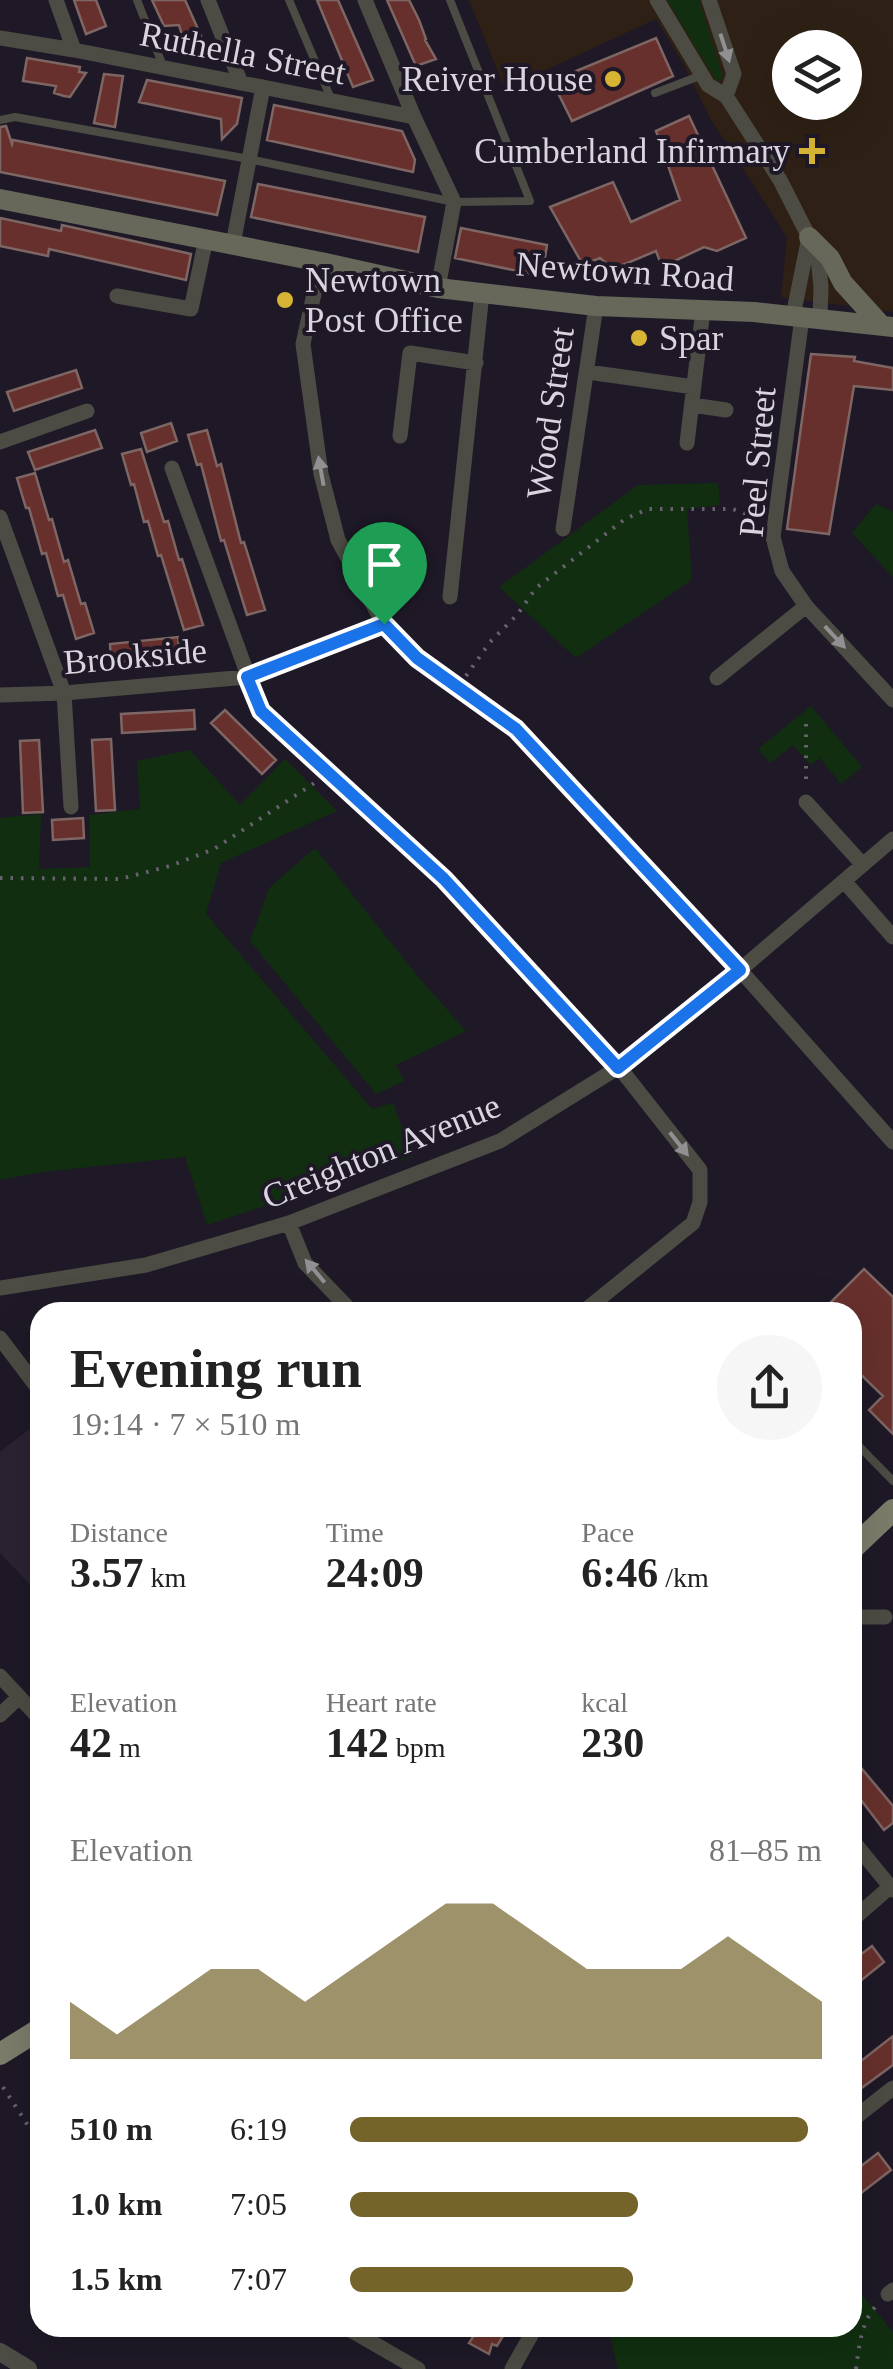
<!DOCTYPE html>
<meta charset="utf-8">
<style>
body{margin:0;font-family:"Times New Roman",serif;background:#f6f6f6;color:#222;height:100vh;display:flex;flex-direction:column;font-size:38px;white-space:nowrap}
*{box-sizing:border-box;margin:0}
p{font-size:32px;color:#767676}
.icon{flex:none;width:55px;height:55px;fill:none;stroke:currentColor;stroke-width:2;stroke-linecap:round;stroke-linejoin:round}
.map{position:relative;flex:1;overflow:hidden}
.side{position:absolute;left:30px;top:1302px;width:832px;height:1035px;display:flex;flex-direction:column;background:#fff;border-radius:30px;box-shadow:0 10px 40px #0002}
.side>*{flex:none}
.tools{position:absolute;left:772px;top:30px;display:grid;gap:20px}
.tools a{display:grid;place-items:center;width:90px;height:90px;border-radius:50%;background:#fff;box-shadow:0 10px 40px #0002;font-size:50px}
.pin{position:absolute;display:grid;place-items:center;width:85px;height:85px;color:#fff;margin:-102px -42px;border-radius:50% 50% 50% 0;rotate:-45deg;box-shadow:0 0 10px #0007}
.pin .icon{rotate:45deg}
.round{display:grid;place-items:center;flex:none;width:105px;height:105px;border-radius:52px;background:#f6f6f6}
.summary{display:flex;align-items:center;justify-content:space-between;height:170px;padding:0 40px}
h1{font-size:55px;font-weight:800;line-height:75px}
.figures{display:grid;grid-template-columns:repeat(3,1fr);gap:15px;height:170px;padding:10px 40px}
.figures div{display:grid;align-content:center}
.figures b{font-size:42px;font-weight:800}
.figures small{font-size:28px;font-weight:400}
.figures p{font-size:28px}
.chart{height:280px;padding:20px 40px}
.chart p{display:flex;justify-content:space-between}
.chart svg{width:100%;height:180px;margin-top:10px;fill:#74642a;opacity:.7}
ul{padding:0 40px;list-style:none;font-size:32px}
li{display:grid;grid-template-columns:160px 120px 1fr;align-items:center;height:75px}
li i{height:25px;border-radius:12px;background:#74642a}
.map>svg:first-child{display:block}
.education{fill:#2c2332}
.medical{fill:#2e2014;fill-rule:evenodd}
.green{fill:#112f10}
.building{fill:#67302c;stroke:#7d6663;stroke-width:2.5}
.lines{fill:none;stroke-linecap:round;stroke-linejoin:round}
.path{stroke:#68626f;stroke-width:4;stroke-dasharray:2.5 8;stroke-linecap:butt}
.service{stroke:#4c4c44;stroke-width:8}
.minor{stroke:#4c4c44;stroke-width:15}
.tertiary{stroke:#4c4c44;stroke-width:18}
.secondary{stroke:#67675a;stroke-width:20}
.primary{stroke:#7c7c6b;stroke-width:22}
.oneway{fill:#929092}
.route-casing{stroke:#fff;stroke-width:20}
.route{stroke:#1a73e8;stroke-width:12}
.poi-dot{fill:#d8b434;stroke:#1f1927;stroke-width:4}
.labels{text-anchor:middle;stroke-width:8;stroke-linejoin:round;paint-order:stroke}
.street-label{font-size:35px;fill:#d9d4df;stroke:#1f1927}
.poi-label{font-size:35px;fill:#d9d4df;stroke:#1f1927;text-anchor:end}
</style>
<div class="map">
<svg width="893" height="2369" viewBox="0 0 893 2369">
<rect width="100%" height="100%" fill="#1f1927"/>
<path class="education" d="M40,1421V1595L0,1553V1452Z"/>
<path class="medical" d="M469,0H893V312L781,297L787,237L710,118L684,65L656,19L505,89ZM790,48H845V102H790Z"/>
<path class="green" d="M667,0H699L722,74L723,78L717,81L714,77Z
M718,483L720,505L687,509L692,580L576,658L499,587L638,485Z
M876,504L893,512V577L852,533Z
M811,706L862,767L841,784L820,758L810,765L793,745L770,763L758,749Z
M190,750L240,805L285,759L337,811L221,863L206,914L372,1109L393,1103L412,1157L207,1225L185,1157L42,1172L0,1180V818L41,814L39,869L90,867V815L140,809L137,761Z
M315,848L420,979L466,1031L396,1065L404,1081L376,1094L250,941L269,888Z
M853,2284L893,2332V2369H618L608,2328H852Z"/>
<path class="building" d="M74,0H96L106,26L86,34Z
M152,0H185L206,47L187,52L179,25L164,26Z
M317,0H338L373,80L353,87Z
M387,0H409L419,20L426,39L425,40L436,59L416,66Z
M656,38L673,76L572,121L552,81Z
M27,58L80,67L79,72L86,73L70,97L64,96L54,93L56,86L23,81Z
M104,74L123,76L115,127L94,123Z
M147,80L242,98L237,124L222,139L221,119L139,102Z
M274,105L402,131L415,160L413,172L267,140Z
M689,116L746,238L717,251L704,247L662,267L656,251L613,269L600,258L583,265L550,207L613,182L631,222L680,200L656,131Z
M6,126L12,144L13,140L225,181L217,215L0,172V127Z
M258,184L425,217L418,252L251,217Z
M0,218L61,231L62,225L191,254L186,280L49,249L48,256L0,246Z
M461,228L547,245L542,276L455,258Z
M811,354L855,357L854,361L893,368V390L854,386L829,534L787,529Z
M76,370L82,388L14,411L7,392Z
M171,423L177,441L147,452L141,433Z
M95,430L102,448L35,470L28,452Z
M207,430L217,466L221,464L241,543L244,542L265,610L247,615L224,540L221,541L201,464L197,465L188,435Z
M141,449L164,522L168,521L179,560L182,559L203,625L184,630L161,555L158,556L148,521L144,522L134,484L131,485L122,454Z
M35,473L49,520L52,519L64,562L68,560L81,604L85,603L94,633L76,639L63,595L58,596L46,553L42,554L29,508H26L17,478Z
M178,637L180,656L111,663L110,644Z
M194,710L195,729L122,733L121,714Z
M225,710L276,760L262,774L211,723Z
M111,739L115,810L96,811L92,740Z
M39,740L43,812L23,813L20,741Z
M83,818L84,838L53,840L52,820Z
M864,1269L893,1297V1434L869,1410L883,1396L852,1366V1312H821Z
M852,1757L893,1806V1823L884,1830L858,1796L852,1800Z
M872,1946L884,1962L859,1982L852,1974V1961Z
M893,2036V2065L852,2095V2068Z
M878,2153L891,2170L852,2200V2173Z
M463,2328H508L497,2346L492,2344L489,2354L469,2343L475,2334Z"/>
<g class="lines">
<path class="path" d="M466,676L490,642L517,615L536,588L625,519L648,509H733L761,520
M806,724V787
M0,878L120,879L170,866L214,849L316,782
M852,1580L866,1565
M3,2087L40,2144
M856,2369C859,2347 861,2321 877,2305"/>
<path class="service" d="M137,0L163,66
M289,0L332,101
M655,93L702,75
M0,120L15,117L249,159L454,202L530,201L450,0
M852,1439L893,1481"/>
<path class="minor" d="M56,0L74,50
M208,0L241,83
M365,0L414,117L454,202L438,288
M657,0L708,85L726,96L780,180L809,237L818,257L821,287L820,318
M709,0L734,74L726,96
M0,38L74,50L414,117
M233,244L263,87
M321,262L303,344L321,474L338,540L384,625L417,659L516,729L740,970L893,1142
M117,296L191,309L206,239
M793,316L809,237
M802,317L773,537L782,571L806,606L893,700
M588,372L694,387
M692,405L726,410
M400,436L410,353L476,363
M0,442L87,411
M687,443L703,310
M172,468L261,711L444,879L619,1067L700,1170V1202L693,1223L583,1312
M0,517L64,693L71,807
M563,529L596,306
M450,597L482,293
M717,678L806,606
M0,695L64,693L247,677L384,625
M806,802L863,865
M844,881L893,937
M289,1223L305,1263L352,1312
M0,1288L146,1265L289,1223L500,1141L619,1067L740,970L893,839
M0,1338L40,1391
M852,1617H885
M0,1676L40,1719
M0,1715L19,1697
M852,1840L893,1890
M852,1920L890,1887
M852,2120L893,2088
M888,2294L893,2290
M347,2328L418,2369
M512,2369L535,2328"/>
<path class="tertiary" d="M0,2352L28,2369"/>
<path class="secondary" d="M0,199L321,262L438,288L596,306L754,312L893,327
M809,237L830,258L843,283L882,326"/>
<path class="primary" d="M852,1549L893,1510
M0,2054L40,2029"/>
</g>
<defs><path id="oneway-solid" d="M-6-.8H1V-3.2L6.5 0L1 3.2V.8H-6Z" transform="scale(2.5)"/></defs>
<g class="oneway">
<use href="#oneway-solid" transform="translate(725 48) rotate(72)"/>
<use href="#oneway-solid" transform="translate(321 471) rotate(-100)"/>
<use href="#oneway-solid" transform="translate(835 637) rotate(47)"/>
<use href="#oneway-solid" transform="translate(679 1144) rotate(52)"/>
<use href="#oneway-solid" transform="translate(315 1271) rotate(-130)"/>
</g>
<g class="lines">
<g class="route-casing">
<path id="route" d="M384,624L417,658L516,729L740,970L618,1068L444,879L261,711L247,677Z"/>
</g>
<use href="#route" class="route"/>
</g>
<g class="poi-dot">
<circle cx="613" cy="79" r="10"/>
<path d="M807 136h10v10h10v10h-10v10h-10v-10h-10v-10h10z"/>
<circle cx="285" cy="300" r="10"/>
<circle cx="639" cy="338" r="10"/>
</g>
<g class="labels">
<g class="street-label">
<text transform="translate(243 53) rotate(11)" y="12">Ruthella Street</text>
<text transform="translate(625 271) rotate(4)" y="12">Newtown Road</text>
<text transform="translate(550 413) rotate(-82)" y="12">Wood Street</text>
<text transform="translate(757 462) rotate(-85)" y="12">Peel Street</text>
<text transform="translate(135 656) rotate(-5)" y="12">Brookside</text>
<text transform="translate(381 1151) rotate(-22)" y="12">Creighton Avenue</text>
</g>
<g class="poi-label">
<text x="593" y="91">Reiver House</text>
<text x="790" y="163">Cumberland Infirmary</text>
<text x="305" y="292" text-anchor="start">Newtown<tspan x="305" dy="40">Post Office</tspan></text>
<text x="659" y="350" text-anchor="start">Spar</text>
</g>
</g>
</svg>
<div class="tools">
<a><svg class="icon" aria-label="layers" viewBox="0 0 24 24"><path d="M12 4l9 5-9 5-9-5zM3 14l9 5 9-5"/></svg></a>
</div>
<div class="pin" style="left:384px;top:624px;background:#1e9e55"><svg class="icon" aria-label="arrive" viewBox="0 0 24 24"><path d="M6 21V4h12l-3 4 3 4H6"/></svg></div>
<section class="side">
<div class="summary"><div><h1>Evening run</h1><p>19:14 · 7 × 510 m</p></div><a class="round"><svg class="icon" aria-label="share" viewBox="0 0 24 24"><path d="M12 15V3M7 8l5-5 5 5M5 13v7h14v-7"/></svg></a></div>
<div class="figures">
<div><p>Distance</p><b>3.57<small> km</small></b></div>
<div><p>Time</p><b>24:09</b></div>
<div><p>Pace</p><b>6:46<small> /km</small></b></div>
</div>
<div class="figures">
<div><p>Elevation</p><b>42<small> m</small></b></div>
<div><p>Heart rate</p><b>142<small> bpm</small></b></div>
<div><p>kcal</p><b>230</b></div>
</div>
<div class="chart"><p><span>Elevation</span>81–85 m</p>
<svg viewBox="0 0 160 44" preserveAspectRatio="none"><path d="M0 44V30L10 38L20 30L30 22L40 22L50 30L60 22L70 14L80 6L90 6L100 14L110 22L120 22L130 22L140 14L150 22L160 30V44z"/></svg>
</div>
<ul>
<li><b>510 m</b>6:19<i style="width:97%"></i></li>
<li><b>1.0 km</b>7:05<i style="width:61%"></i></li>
<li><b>1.5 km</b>7:07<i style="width:60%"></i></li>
</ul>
</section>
</div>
